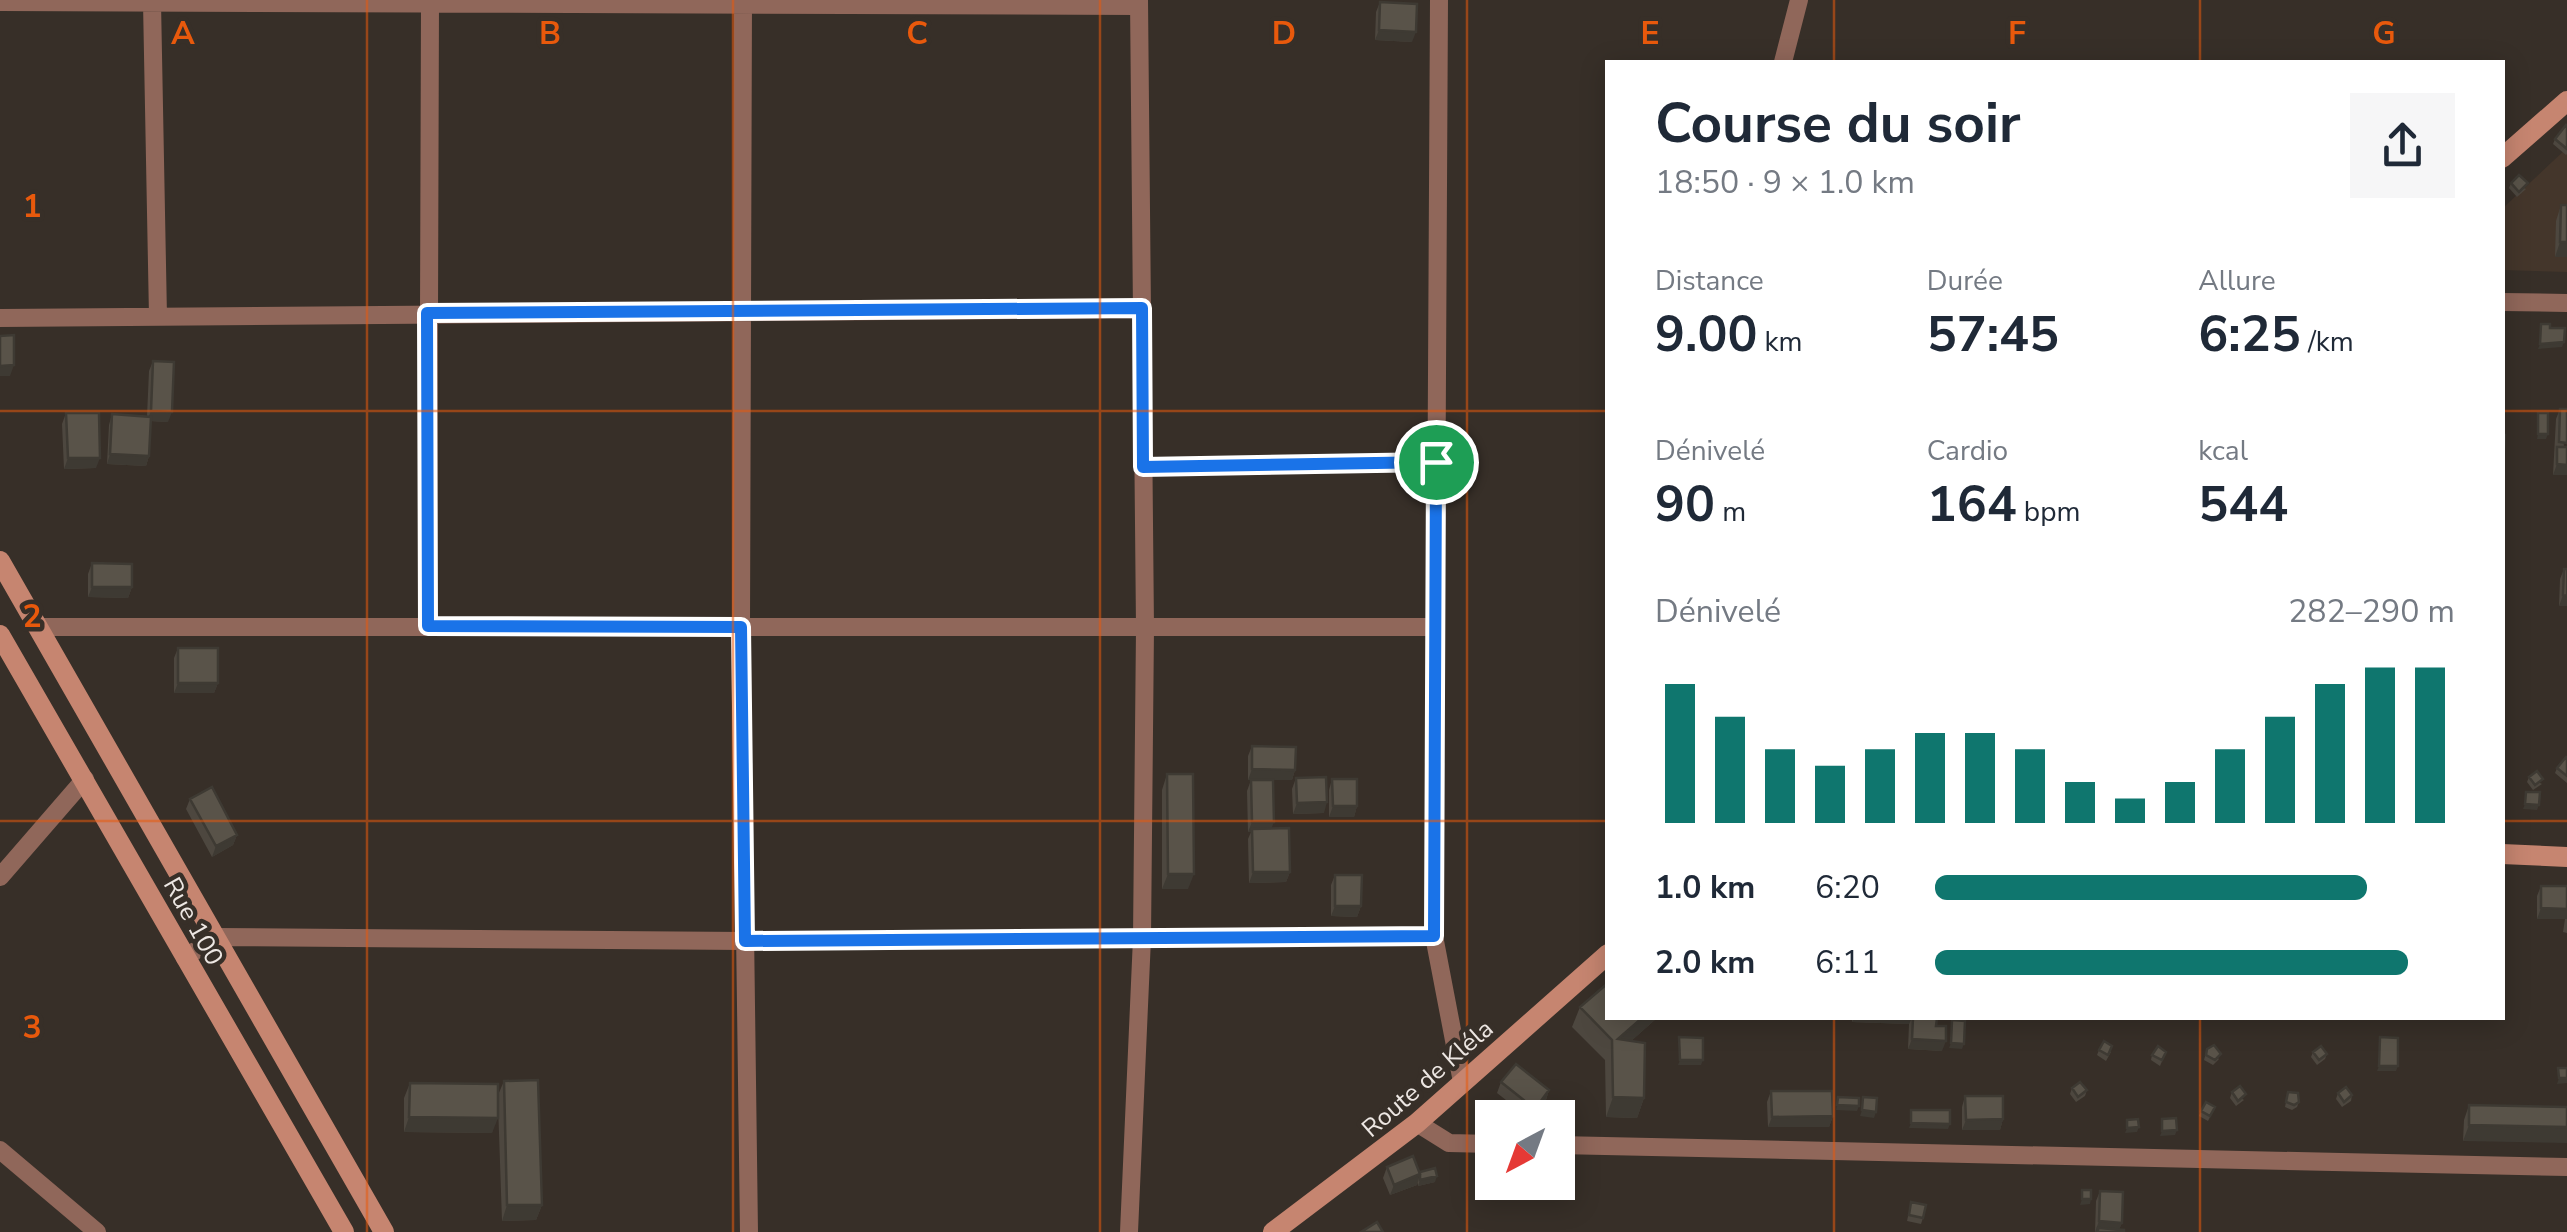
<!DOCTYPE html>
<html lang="fr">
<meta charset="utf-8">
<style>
body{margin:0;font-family:"Nunito Sans",sans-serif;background:#f6f6f7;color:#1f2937;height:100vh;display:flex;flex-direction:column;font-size:38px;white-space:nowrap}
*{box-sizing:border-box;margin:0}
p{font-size:32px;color:#747a83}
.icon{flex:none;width:55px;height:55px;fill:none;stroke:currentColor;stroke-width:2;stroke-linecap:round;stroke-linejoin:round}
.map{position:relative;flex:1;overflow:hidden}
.drawer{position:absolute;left:1605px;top:60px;width:900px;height:960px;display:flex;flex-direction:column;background:#fff;border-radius:0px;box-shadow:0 5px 25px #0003}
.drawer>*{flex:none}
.needle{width:65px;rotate:221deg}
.tools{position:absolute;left:1475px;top:1100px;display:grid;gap:20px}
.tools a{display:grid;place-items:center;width:100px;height:100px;border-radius:0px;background:#fff;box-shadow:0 5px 25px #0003;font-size:50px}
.pin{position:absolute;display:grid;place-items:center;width:85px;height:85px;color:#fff;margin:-42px;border:5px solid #fff;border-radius:50%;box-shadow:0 2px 10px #0007}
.round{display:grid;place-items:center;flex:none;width:105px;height:105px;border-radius:0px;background:#f6f6f7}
.headline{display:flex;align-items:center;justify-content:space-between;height:170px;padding:0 50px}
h1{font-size:55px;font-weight:700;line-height:75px}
.figures{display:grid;grid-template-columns:repeat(3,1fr);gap:15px;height:170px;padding:10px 50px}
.figures div{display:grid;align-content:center}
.figures b{font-size:50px;font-weight:700}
.figures small{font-size:28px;font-weight:400}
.figures p{font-size:28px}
.chart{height:280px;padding:20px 50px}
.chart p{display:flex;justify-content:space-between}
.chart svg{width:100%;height:180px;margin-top:10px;stroke:#0f766e;stroke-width:6}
ul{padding:0 50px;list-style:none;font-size:32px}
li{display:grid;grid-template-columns:160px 120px 1fr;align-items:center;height:75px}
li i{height:25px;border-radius:12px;background:#0f766e}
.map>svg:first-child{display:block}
.built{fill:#44362b}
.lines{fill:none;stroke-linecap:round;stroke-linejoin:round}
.lane{stroke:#90675a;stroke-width:9}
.street{stroke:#90675a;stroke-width:18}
.secondary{stroke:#c68570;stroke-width:20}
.wall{fill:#4d473f}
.shaded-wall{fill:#3e3a33}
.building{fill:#595349;stroke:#3e3a33;stroke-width:2.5}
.route-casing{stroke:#fff;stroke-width:20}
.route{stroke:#1a73e8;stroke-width:12}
.grid{fill:none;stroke:#e8590c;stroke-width:2.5;stroke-opacity:0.55}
.labels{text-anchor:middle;stroke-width:9;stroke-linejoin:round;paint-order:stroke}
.street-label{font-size:25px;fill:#ede7e3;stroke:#372f28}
.grid-label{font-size:32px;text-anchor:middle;font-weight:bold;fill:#e8590c;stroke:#372f28;stroke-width:9;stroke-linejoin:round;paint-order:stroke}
</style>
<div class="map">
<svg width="2567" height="1232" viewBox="0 0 2567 1232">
<rect width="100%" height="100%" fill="#372f28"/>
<path class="built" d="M2567,148V272L2503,270V208Z"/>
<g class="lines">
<path class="lane" d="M1143,467L1436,462"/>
<path class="street" d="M743,0L741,627L749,1232
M1439,0L1434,936L1462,1082
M0,2L1138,6
M152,2L158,317
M1783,62L1799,0
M2502,302L2567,303
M0,318L1141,309
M428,626L430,3
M38,627H1434
M0,877L85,779
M185,958L215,937L745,941L1434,936
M1417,1123L1449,1143L1492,1144
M1558,1145L2567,1167
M0,1150L97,1232
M1129,1232L1142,938L1145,628L1139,0"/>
<path class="secondary" d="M2502,158L2567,101
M0,561L384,1232
M0,635L344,1232
M2502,854L2567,857
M1273,1232L1417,1123L1608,954"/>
</g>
<path class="wall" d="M1380,2L1412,42L1375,40L1376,12Z
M2567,126V154L2566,155L2553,144L2555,139Z
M2511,183L2526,189L2517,197L2509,188Z
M2561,205H2567V257H2555L2556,221Z
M153,361L168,422L151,421L149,456L146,466L107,464L109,425L112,414L147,416L149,371Z
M2560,409L2567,475H2553L2556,419Z
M66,413L96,468L64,469L62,424Z
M92,563L132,587L128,598L88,597V574Z
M2564,569L2567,606H2559L2560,579Z
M178,648L218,683L214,693H174V658Z
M1252,746L1295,770L1292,780H1273L1271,829L1290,872L1286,882L1249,883L1248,839L1251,832H1248L1247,791L1251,780H1269H1248V756Z
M2567,758V783L2555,773L2557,768Z
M1167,774L1188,889H1162V790Z
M2529,777L2542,784L2533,790L2527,782Z
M1296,778L1324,813L1293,814L1292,789Z
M1332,779L1357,806L1354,817H1329V790Z
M190,799L237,835L233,845L212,857L186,809Z
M1335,875L1361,906L1357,917L1331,916V885Z
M2541,886H2567V933L2563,932L2565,919H2537V896Z
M1580,1007L1608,1018H1657L1631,1041L1644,1098L1637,1118L1606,1117L1605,1060L1572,1027Z
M1852,1018H1937L1936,1026L1942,1051L1908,1049L1909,1024L1852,1022Z
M2207,1049L2219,1059L2213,1065L2204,1060Z
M2099,1050L2111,1052L2106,1061L2097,1055Z
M2166,1052L2160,1066L2151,1060L2152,1055Z
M2313,1052L2327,1054L2325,1059L2317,1065L2311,1057Z
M504,1081L542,1205L536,1220L502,1221L498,1104L492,1133L404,1132V1098L410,1083L498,1095Z
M1501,1082L1549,1090L1546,1100L1532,1118H1529L1497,1093Z
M2072,1088L2087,1090L2085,1096L2076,1102L2070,1094Z
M1771,1091L1833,1116L1829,1127H1768L1767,1102Z
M2232,1092L2244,1100L2236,1106L2230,1098Z
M2288,1092L2299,1102L2297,1107L2292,1110L2285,1107Z
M2338,1093L2352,1095L2351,1101L2342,1107L2336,1099Z
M1965,1096L2003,1119L2000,1130H1962V1107Z
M2469,1105L2567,1107L2463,1141L2464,1120Z
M2215,1107L2208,1121L2199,1116L2201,1111Z
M1387,1167L1420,1172L1435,1182L1418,1186V1182L1417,1185L1390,1195L1383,1178Z
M2100,1191L2122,1223L2119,1229L2124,1232H2095L2096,1201Z
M1911,1202L1923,1218L1921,1224L1907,1221Z"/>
<path class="shaded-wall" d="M1379,30L1416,32L1412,42L1375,40Z
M2560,242H2567V257H2555Z
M2564,342L2562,347L2538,349L2540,344Z
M14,365L10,376H0V366Z
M151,411L172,412L168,422L147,421Z
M2538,434H2548L2546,439H2537Z
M110,454L149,456L146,466L107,464Z
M68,458H100L96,468L64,469Z
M2557,464L2567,465V475H2553Z
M92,587H132L128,598L88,597Z
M2563,595L2567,596V606H2559Z
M178,683H218L214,693H174Z
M1252,769L1295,770L1292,780H1248Z
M1327,802L1324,813L1293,814L1297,803Z
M2525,804L2539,805L2537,810L2523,809Z
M1333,806H1357L1354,817H1329Z
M1252,822H1274L1270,832L1252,829L1251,832H1248Z
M237,835L233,845L212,857L216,846Z
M1253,872H1290L1286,882L1249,883Z
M1168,874H1194L1188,889H1162Z
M1335,906H1361L1357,917L1331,916Z
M2541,908L2567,909V919H2537Z
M1642,1018H1657L1611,1059L1618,1039Z
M1797,1018H1840L1839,1019Z
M1854,1018H1912L1909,1024L1852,1022Z
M1912,1039L1946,1041L1942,1051L1908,1049Z
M1951,1043L1964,1044L1962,1049L1949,1048Z
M1680,1060H1703L1701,1065H1678Z
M2379,1066H2398L2396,1071H2377Z
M2559,1078H2567V1083L2557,1084Z
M1549,1090L1546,1100L1532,1118L1535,1109Z
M1613,1097L1644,1098L1637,1118L1606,1117Z
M1837,1105L1859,1106L1857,1111L1836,1110Z
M1862,1110L1876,1112L1874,1118L1860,1116Z
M1833,1116L1829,1127H1768L1772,1117Z
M409,1117L498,1118L492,1133L404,1132Z
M2003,1119L2000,1130H1962L1966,1120Z
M1911,1123L1950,1124L1948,1129L1909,1128Z
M2469,1125L2567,1127V1143L2463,1141Z
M2139,1127L2137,1132L2125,1133L2127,1128Z
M2177,1130L2175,1135L2160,1136L2162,1131Z
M1420,1174L1417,1185L1390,1195L1394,1185Z
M1437,1176L1435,1182L1418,1186L1420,1180Z
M2082,1199H2091L2090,1204L2080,1205Z
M507,1205H542L536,1220L502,1221Z
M2099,1221L2122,1223L2118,1232L2098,1228L2097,1232H2095Z"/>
<path class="building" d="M1380,2L1417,4L1416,32L1379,30Z
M2566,125L2567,126V149L2555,139Z
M2519,175L2528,183L2519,192L2511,183Z
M2561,205H2567V242H2560Z
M2541,324H2550V328H2565L2564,342L2540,344Z
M14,335V365L0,366V336Z
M153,361L174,362L172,412L151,411Z
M2560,409H2567V443L2559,442Z
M66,413H99L100,458H68Z
M2538,413H2548V434H2538Z
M112,414L151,417L149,456L110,454Z
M2502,435H2505L2502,480Z
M2557,447H2567V465L2557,464Z
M92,563L132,564V587H92Z
M2564,569H2567V596L2563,595Z
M178,648H218V683H178Z
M1252,746L1296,747L1295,770L1252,769Z
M2566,757L2567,758V776L2557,768Z
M2537,771L2543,779L2535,785L2529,777Z
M1167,774H1193L1194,874H1168Z
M1326,777L1327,802L1297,803L1296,778Z
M1332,779H1357V806H1333Z
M1251,780H1273L1274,822H1252Z
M212,787L237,835L216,846L190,799Z
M2526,792H2540L2539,805L2525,804Z
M1289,828L1290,872H1253L1252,829Z
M1335,875H1362L1361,906H1335Z
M2541,886H2567V909L2541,908Z
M1608,983V1018H1642L1618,1039L1645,1043L1644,1098L1613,1097L1612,1040L1580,1007Z
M1913,1018H1937L1936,1026H1946V1041L1912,1039Z
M1952,1020L1965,1021L1964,1044L1951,1043Z
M1679,1037L1703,1038V1060H1680Z
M2380,1037L2398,1038V1066H2379Z
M2104,1041L2112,1046L2108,1055L2099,1050Z
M2214,1045L2221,1054L2215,1060L2206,1055L2207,1049Z
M2158,1046L2166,1052L2162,1060L2152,1055Z
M2321,1046L2327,1054L2319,1060L2313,1052Z
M1516,1064L1549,1090L1535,1109L1501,1082Z
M2558,1068H2567V1078H2559Z
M538,1080L542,1205H507L504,1081Z
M2080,1082L2087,1090L2078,1097L2072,1088Z
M410,1083L498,1084V1118L409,1117Z
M2240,1086L2246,1094L2238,1101L2232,1092Z
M2346,1087L2352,1095L2344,1102L2338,1093Z
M1771,1091H1832L1833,1116L1772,1117Z
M2288,1092L2298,1093L2299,1102L2294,1105L2286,1102Z
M1965,1096H2003V1119L1966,1120Z
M1838,1097L1859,1098V1106L1837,1105Z
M1863,1097L1877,1098L1876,1112L1862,1110Z
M2206,1102L2215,1107L2210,1116L2201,1111Z
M2469,1105L2567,1107V1127L2469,1125Z
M1911,1110H1950V1124L1911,1123Z
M2176,1118L2177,1130L2162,1131V1119Z
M2138,1119L2139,1127L2127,1128V1120Z
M1413,1156L1420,1174L1394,1185L1387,1167Z
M1435,1168L1437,1176L1420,1180V1172Z
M2082,1190H2091V1199H2082Z
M2100,1191L2123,1192L2122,1223L2099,1221Z
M1911,1202L1926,1205L1923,1218L1909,1215Z
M1377,1222L1383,1232H1361Z
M2098,1228L2124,1230V1232H2098Z"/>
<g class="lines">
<g class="route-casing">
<path id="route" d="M1142,308L1143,467L1436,462L1434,936L745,941L741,627L428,626L427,313Z"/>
</g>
<use href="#route" class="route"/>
</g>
<path class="grid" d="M367,0V1232M733,0V1232M1100,0V1232M1467,0V1232M1834,0V62M2200,0V62M0,411H1608M2502,411H2567M0,821H1608M2502,821H2567M1834,1018V1232M2200,1018V1232"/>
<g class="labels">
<g class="street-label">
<text transform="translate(194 921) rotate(61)" y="9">Rue 100</text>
<text transform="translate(1427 1078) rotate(-41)" y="9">Route de Kléla</text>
</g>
</g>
<g class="grid-label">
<text x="183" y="44">A</text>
<text x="550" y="44">B</text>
<text x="917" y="44">C</text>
<text x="1284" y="44">D</text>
<text x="1650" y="44">E</text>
<text x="2017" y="44">F</text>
<text x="2384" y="44">G</text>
<text x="32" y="217">1</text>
<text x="32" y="627">2</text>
<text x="32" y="1038">3</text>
</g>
</svg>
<div class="tools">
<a><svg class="needle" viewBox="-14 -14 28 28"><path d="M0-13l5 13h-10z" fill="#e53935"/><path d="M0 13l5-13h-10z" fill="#747a83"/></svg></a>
</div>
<div class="pin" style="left:1436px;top:462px;background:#1e9e55"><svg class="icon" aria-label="arrive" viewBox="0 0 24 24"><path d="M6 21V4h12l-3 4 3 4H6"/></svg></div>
<section class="drawer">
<div class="headline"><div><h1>Course du soir</h1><p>18:50 · 9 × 1.0 km</p></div><a class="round"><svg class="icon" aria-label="share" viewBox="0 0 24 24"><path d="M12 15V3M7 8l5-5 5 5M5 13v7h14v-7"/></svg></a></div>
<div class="figures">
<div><p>Distance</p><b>9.00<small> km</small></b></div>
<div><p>Durée</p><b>57:45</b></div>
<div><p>Allure</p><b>6:25<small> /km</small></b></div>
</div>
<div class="figures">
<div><p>Dénivelé</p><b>90<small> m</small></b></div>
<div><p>Cardio</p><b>164<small> bpm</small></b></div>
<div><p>kcal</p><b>544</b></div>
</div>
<div class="chart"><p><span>Dénivelé</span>282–290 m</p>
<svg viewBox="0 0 160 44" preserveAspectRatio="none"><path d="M5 44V10M15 44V18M25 44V26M35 44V30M45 44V26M55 44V22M65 44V22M75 44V26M85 44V34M95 44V38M105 44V34M115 44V26M125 44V18M135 44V10M145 44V6M155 44V6"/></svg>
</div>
<ul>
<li><b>1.0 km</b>6:20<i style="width:83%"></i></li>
<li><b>2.0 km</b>6:11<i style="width:91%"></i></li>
</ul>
</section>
</div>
